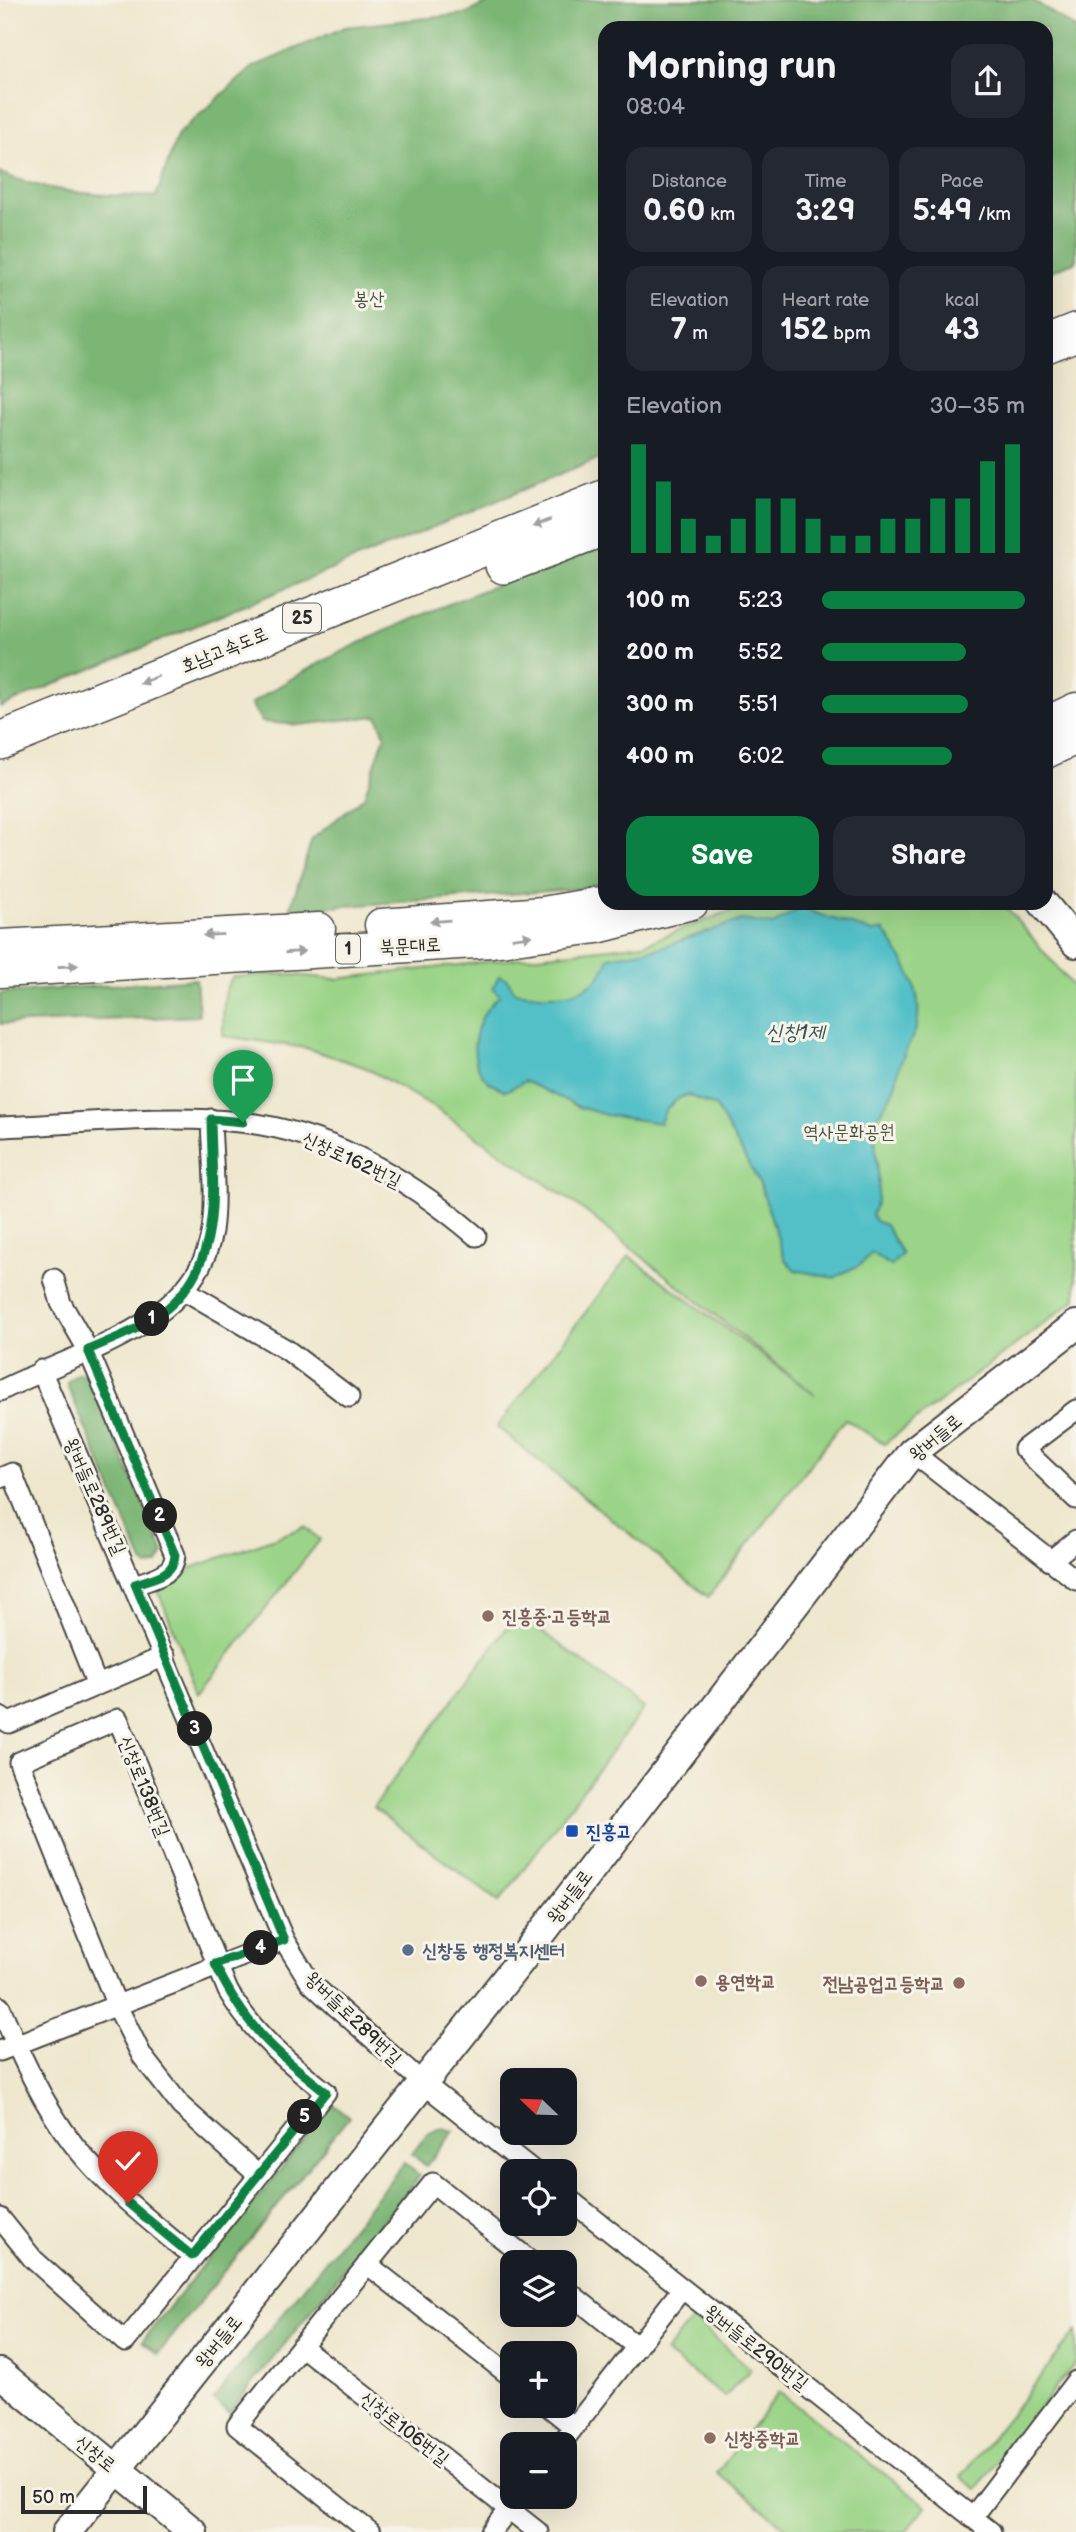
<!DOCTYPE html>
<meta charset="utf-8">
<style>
body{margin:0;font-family:"Balsamiq Sans","Poor Story",sans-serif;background:#242831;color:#f1f3f6;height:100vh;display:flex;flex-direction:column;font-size:26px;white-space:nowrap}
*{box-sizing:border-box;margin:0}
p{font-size:23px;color:#9ea1a6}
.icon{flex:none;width:38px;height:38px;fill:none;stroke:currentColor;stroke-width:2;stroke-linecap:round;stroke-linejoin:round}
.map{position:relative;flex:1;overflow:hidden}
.panel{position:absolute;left:598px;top:21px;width:455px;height:889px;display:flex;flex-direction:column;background:#171b24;border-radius:21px;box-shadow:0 7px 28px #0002}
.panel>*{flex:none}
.needle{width:46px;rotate:293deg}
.buttons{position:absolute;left:500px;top:2068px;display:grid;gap:14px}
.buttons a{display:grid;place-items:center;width:77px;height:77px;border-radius:14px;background:#171b24;box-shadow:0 7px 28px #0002;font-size:35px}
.scale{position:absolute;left:21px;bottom:18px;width:126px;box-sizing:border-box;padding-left:7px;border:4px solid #2b2b2b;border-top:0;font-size:19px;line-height:24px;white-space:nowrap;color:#2b2b2b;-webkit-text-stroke:5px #f7f3e8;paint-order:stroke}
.pin{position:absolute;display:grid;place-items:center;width:60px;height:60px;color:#fff;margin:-72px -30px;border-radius:50% 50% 50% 0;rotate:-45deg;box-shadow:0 0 7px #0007}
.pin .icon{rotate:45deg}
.km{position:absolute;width:35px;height:35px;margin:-18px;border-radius:50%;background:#222;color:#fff;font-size:19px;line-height:35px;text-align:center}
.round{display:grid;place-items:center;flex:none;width:74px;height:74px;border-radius:21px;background:#242831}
.summary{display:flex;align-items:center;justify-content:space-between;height:119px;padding:0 28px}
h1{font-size:38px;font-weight:700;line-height:52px}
.stats{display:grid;grid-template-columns:repeat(3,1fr);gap:10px;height:119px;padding:7px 28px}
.stats div{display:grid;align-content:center;border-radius:18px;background:#242831;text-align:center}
.stats b{font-size:30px;font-weight:700}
.stats small{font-size:19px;font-weight:400}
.stats p{font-size:19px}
.chart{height:196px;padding:14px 28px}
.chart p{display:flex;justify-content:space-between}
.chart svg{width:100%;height:126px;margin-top:7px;stroke:#0b8043;stroke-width:6}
.primary-button{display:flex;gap:14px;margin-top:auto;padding:14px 28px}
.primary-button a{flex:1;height:80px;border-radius:21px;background:#0b8043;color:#fff;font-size:28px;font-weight:700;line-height:80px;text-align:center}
.primary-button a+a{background:#242831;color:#f1f3f6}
ul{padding:0 28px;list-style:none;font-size:23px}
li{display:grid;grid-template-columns:112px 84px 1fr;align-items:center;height:52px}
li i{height:18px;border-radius:9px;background:#0b8043}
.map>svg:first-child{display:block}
.green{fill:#9bd488;stroke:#63805a;stroke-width:2}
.forest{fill:#7cb674;stroke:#547050;stroke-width:2}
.water{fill:#52c0c7;stroke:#3e7679;stroke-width:2}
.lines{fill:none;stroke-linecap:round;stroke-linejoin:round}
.street-casing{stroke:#484743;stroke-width:23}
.secondary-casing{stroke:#484743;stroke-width:32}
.primary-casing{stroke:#484743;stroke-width:35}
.highway-casing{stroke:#484743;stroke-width:40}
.street{stroke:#fff;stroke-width:19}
.secondary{stroke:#fff;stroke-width:28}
.primary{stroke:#fff;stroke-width:32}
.highway{stroke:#fff;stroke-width:37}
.oneway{fill:#a0a0a0}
.route-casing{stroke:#fff;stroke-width:14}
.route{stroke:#0b8043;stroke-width:9}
.education-dot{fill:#8d6e63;stroke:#f7f3e8;stroke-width:2.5}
.transit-dot{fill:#1a4fb4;stroke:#f7f3e8;stroke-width:2.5}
.service-dot{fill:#5c6f8a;stroke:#f7f3e8;stroke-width:2.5}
.labels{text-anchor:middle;stroke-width:6;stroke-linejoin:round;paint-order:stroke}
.shield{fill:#f7f3e8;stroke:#686764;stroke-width:2}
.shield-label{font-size:18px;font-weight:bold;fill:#2b2b2b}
.park-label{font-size:19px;fill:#475542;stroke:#f7f3e8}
.street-label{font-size:19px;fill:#2b2b2b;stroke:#f7f3e8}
.education-label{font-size:19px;font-weight:bold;fill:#785e54;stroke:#f7f3e8;text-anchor:start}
.transit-label{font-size:19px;font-weight:bold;fill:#164399;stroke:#f7f3e8;text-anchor:start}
.service-label{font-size:19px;font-weight:bold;fill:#4e5e75;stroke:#f7f3e8;text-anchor:start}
.water-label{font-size:21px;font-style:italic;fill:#37585a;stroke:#f7f3e8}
</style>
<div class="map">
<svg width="1076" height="2532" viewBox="0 0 1076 2532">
<rect width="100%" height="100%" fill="#f7f3e8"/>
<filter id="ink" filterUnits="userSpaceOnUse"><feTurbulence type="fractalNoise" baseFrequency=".0143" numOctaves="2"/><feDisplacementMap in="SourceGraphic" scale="14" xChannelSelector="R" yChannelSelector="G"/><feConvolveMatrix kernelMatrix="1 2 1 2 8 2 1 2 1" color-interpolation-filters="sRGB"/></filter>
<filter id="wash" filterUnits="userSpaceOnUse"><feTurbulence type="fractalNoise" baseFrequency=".00686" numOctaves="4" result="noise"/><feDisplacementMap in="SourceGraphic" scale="28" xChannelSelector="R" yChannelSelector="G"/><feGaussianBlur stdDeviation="1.57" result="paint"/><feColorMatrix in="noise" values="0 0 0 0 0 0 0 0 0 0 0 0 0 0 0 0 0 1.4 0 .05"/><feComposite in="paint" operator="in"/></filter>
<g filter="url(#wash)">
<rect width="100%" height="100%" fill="#eee7cd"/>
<path class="green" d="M751,903H1003L1076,990V1299L884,1444L845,1419L708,1597L497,1427L629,1256L815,1395L581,1208L432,1106L364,1067L306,1048L223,1036C224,1018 221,990 233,977L282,974L336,979L644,944Z
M305,1527L320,1540L199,1693L157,1588L161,1579Z
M518,1613L644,1708L499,1902L373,1807Z
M693,2319L751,2369L725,2397L665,2352Z
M1076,2331V2362L976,2489L961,2477Z
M779,2392L926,2506L906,2532H792L717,2473Z"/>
<path class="forest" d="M493,0H1033L1076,29V261L1047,273L1046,28H606L605,456L0,707V173C47,193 106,197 156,196L178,134L253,67L345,27L465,14Z
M605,541V882L579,889L290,910L312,839L364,797L385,735L377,716L299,725L262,722L251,704C356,633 489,590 605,541Z
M196,979L199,1016L0,1024V993Z
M79,1373L89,1378L164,1553L158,1564L148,1567L143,1563L68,1387V1381Z
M333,2104L349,2117L158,2354L142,2341Z
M442,2128L454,2131L426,2166L412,2154L427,2134Z
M404,2163L420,2176L229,2413L213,2400Z"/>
<path class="water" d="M800,908L873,932L884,930C903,959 924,988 917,1025C914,1038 904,1051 900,1065C897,1073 897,1083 893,1091C889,1102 878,1112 876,1124C871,1156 887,1181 872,1215L875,1221L885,1225L902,1254L891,1266L872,1253L861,1264L834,1278L795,1270L785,1260L760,1184L716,1107L688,1095L679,1098L666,1109L660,1123L606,1115L579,1107L525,1081L506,1091C500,1088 492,1085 487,1080C463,1058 477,1011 500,996L493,988L499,976L507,979L515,992C553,998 596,1000 609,957L659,948L742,920L773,925Z"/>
</g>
<g filter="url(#ink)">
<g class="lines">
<g class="street-casing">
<path id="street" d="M0,1127C75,1124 166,1114 240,1122C328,1131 410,1180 476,1236
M54,1279L61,1303L88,1350L175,1555C174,1576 152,1578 135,1585
M186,1291L287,1350L349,1397
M41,1370L284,1940L310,1982L338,2008L423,2083L535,2172
M0,1391C73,1353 197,1327 212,1231C217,1195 212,1156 211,1119
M1076,1410L1024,1449L1076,1499
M912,1452L1076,1580
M0,1478L12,1473L97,1685
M1050,1561L1076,1540
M0,1717L9,1723L165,1656
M0,2007C20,2054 43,2105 74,2145C108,2188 151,2222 192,2256
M0,2051L284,1940
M565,2196L991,2532
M0,2218L33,2259L125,2342L326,2092C287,2061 253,2034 228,1991L118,1719L19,1762L117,2006L142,2056L181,2106L258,2175
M367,2264L513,2378
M565,2289L637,2347
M301,2346L538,2532
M548,2406L574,2427
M560,2445L682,2289
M972,2518L1076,2381
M370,2532L237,2426L433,2183L533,2263
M491,2532L518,2497"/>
</g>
<g class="secondary-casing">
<path id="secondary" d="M1043,903L1076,943
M0,2373L193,2532
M67,2532L521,1960L912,1452L1076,1325"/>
</g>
<g class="primary-casing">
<path id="primary" d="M1046,723L1076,709
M1046,752L1076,738
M381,925L543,913L606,902
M0,946L319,929
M0,971L492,941L597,927L692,903"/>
</g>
<g class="highway-casing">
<path id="highway" d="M1046,344L1076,332
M504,565L606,526
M0,741L606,498"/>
</g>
<use href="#street" class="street"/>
<use href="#secondary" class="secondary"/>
<use href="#primary" class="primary"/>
<use href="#highway" class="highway"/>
</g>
<defs><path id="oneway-solid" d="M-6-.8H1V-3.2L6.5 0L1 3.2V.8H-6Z" transform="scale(1.75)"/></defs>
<g class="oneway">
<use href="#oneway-solid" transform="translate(542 523) rotate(158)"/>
<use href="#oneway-solid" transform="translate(149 680) rotate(158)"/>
<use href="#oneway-solid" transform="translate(440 921) rotate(175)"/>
<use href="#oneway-solid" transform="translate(213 935) rotate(177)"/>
<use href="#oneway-solid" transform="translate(522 937) rotate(-7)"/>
<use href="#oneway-solid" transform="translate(295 952) rotate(-4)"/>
<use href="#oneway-solid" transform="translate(68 966) rotate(-4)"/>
</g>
</g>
<g class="lines" filter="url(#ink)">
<g class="route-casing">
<path id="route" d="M128,2203L192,2256L326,2092C272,2049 246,2028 215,1964L284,1940L135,1584C152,1578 174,1576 175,1555L88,1350C112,1339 139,1330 160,1314C225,1266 212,1190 211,1119L243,1122"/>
</g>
<use href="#route" class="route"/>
</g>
<g class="education-dot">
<circle cx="488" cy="1616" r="7"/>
<circle cx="701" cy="1981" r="7"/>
<circle cx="959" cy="1983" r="7"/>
<circle cx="710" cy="2438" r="7"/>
</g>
<rect class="transit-dot" x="565" y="1824" width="14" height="14" rx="3.5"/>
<circle class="service-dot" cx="408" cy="1950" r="7"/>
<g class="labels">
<g class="shield">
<rect x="283" y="603.5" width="38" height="29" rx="5"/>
<rect x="336" y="934.5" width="24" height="29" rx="5"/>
</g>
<g class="shield-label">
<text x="302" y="624">25</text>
<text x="348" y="955">1</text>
</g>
<g class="park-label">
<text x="369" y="305">봉산</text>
<text x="849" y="1138">역사문화공원</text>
</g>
<g class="street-label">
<text transform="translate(224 649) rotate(-22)" y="7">호남고속도로</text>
<text transform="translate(410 945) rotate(-3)" y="7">북문대로</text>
<text transform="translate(352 1159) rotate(25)" y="7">신창로162번길</text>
<text transform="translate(935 1437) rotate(-40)" y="7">왕버들로</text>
<text transform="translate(96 1496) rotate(66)" y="7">왕버들로289번길</text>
<text transform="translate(145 1786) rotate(68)" y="7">신창로138번길</text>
<text transform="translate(569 1896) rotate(-53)" y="7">왕버들로</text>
<text transform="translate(354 2018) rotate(44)" y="7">왕버들로289번길</text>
<text transform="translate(218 2341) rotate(-51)" y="7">왕버들로</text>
<text transform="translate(757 2347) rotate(38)" y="7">왕버들로290번길</text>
<text transform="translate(405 2428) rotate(38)" y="7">신창로106번길</text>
<text transform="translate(96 2453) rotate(39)" y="7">신창로</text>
</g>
<g class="education-label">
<text x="502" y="1623">진흥중·고등학교</text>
<text x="715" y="1988">용연학교</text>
<text x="945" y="1990" text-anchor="end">전남공업고등학교</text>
<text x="724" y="2445">신창중학교</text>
</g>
<g class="transit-label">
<text x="586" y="1838">진흥고</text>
</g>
<g class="service-label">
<text x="422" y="1957">신창동 행정복지센터</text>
</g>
<g class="water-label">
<text x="795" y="1039">신창1제</text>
</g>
</g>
</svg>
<div class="buttons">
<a><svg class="needle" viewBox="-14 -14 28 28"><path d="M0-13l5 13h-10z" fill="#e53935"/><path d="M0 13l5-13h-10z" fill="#9ea1a6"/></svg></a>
<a><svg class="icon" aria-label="locate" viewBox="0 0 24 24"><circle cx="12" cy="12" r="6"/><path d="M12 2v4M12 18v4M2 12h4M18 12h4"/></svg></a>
<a><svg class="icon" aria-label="layers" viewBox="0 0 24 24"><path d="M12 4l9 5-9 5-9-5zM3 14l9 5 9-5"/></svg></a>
<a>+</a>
<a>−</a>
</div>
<div class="scale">50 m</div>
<div class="pin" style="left:243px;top:1122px;background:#1e9e55"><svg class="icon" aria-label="arrive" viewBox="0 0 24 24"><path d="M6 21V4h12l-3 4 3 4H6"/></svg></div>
<div class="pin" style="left:128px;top:2203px;background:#d93025"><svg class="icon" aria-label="check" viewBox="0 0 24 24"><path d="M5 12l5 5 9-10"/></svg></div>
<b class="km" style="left:152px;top:1319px">1</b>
<b class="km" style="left:160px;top:1516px">2</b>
<b class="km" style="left:195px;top:1729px">3</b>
<b class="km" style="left:261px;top:1948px">4</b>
<b class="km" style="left:305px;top:2117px">5</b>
<section class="panel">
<div class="summary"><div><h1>Morning run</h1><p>08:04</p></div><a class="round"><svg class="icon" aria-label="share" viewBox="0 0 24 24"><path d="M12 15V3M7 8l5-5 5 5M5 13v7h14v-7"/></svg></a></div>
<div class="stats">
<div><p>Distance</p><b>0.60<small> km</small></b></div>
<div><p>Time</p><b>3:29</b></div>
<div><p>Pace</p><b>5:49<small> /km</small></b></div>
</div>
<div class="stats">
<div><p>Elevation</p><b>7<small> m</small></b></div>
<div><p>Heart rate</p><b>152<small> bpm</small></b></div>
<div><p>kcal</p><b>43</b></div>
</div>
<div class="chart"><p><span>Elevation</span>30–35 m</p>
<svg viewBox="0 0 160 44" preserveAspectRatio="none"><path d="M5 44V6M15 44V19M25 44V32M35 44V38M45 44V32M55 44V25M65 44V25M75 44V32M85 44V38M95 44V38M105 44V32M115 44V32M125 44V25M135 44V25M145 44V12M155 44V6"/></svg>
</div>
<ul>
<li><b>100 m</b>5:23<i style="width:100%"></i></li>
<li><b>200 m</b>5:52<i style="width:71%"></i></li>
<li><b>300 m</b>5:51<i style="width:72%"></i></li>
<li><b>400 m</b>6:02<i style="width:64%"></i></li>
</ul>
<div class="primary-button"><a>Save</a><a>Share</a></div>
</section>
</div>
